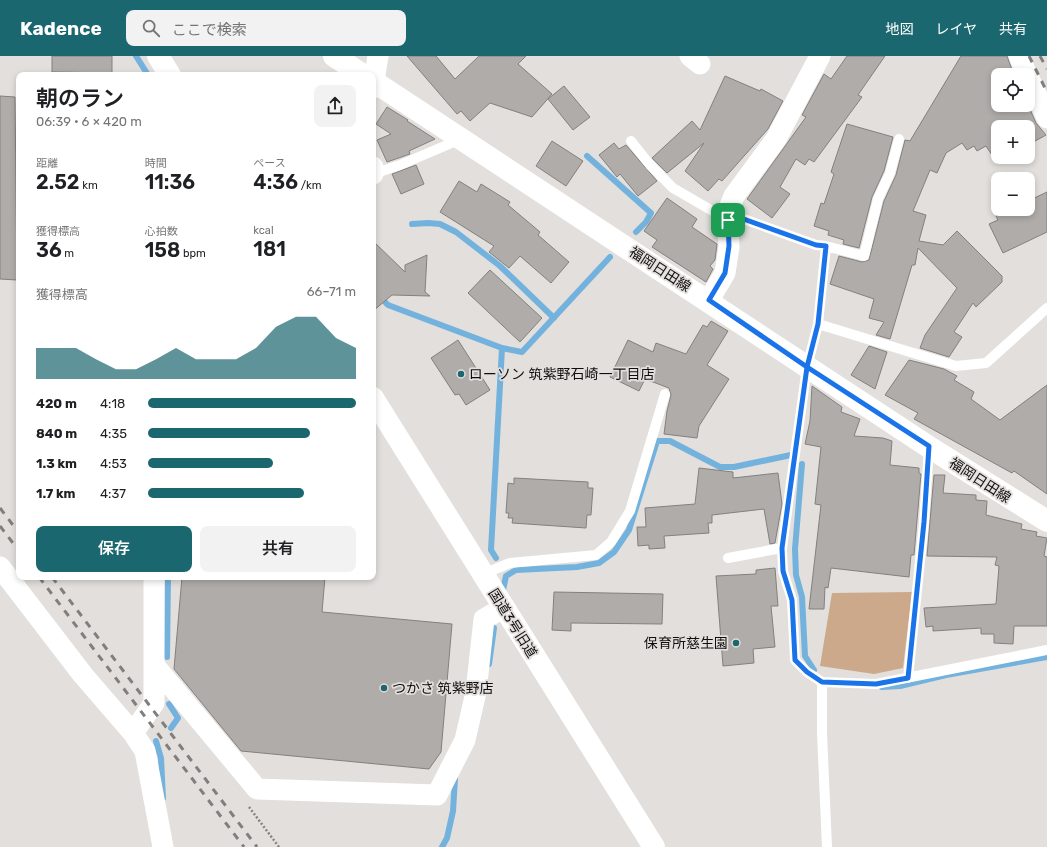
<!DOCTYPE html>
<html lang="ja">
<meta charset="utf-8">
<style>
body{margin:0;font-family:Rubik,"Noto Sans JP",sans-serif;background:#f2f2f2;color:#202124;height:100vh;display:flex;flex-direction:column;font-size:15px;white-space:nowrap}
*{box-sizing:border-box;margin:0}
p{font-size:13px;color:#757577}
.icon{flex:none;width:22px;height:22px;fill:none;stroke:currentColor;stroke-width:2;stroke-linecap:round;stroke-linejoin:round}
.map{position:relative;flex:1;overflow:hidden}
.panel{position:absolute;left:16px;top:16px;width:360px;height:508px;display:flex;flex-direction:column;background:#fff;border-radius:8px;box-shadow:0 2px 6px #0003}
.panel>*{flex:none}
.controls{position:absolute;left:991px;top:12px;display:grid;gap:8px}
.controls a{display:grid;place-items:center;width:44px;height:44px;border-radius:8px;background:#fff;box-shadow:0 2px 6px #0003;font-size:20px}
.pin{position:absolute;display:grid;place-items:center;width:34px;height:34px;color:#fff;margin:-17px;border-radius:8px;box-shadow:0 2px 6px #0006}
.round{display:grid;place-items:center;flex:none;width:42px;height:42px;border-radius:8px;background:#f2f2f2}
.head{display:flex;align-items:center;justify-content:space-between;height:68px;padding:0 20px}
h1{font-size:22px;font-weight:600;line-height:30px}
.metrics{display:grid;grid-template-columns:repeat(3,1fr);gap:6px;height:68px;padding:4px 20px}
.metrics div{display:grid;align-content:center}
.metrics b{font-size:20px;font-weight:600}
.metrics small{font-size:11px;font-weight:400}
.metrics p{font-size:11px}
.chart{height:112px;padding:8px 20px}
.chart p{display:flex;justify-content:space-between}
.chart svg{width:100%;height:72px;margin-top:4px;fill:#1b676f;opacity:.7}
.button{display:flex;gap:8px;margin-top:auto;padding:8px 20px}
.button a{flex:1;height:46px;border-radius:8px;background:#1b676f;color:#fff;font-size:16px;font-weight:600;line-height:46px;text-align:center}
.button a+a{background:#f2f2f2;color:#202124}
ul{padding:0 20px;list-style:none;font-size:13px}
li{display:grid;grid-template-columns:64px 48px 1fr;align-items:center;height:30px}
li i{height:10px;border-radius:5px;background:#1b676f}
header{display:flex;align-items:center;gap:24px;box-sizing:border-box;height:56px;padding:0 20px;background:#1b676f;color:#fff}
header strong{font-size:19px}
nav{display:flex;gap:22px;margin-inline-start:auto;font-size:14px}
.search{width:280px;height:36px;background:#f2f2f2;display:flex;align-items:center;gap:10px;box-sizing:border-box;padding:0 14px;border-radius:8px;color:#757577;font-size:15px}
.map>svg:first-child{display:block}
.green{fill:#cba98a}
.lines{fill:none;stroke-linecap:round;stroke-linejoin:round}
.stream{stroke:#74b2de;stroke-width:6}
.building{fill:#afacaa;stroke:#83807e}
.path{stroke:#858280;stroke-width:2.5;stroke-dasharray:2 2;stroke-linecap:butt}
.service{stroke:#fff;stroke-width:10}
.minor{stroke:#fff;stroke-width:21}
.tertiary{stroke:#fff;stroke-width:22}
.secondary{stroke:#fff;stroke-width:22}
.rail{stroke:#817f7d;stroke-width:3;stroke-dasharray:7 7;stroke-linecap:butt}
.route-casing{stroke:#fff;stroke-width:8}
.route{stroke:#1a73e8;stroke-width:5}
.poi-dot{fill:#1b676f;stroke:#e2dfdc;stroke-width:1.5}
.labels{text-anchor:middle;stroke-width:3.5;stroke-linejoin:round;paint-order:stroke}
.street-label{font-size:14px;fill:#0f0e0d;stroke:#e2dfdc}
.poi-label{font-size:14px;fill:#0f0e0d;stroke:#e2dfdc;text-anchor:start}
</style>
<header>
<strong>Kadence</strong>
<div class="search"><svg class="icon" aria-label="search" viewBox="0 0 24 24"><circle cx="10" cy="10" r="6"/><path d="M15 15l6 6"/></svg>ここで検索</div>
<nav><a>地図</a><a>レイヤ</a><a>共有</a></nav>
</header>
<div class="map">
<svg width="1047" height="791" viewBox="0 0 1047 791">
<rect width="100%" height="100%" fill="#e2dfdc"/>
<path class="green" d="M912,536L903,612L874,618L820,610L832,537Z"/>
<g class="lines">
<path class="stream" d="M136,0L148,19
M587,100L651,157L646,166L636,176
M412,168L428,167L440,168L456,176L500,210L554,262
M373,234L388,249L502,292L522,296L610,201
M802,408L795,493L796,519L802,541L805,600L814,614
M496,502L491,494L502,292
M503,534L506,520L516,514L577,511L599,507L614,496L629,474L657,385H670L720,411H734L791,399
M167,601L168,521
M489,608L494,572
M882,631L900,630L946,619L1047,601
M169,648L178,662L171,672
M156,685L161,702L163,742
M442,791L447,782L453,755L455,723"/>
</g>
<path class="building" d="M52,0H112V17L52,16Z
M407,0H436L455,23L479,0H526L518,8L552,38L532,61L490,47L470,65L461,55L457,58Z
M847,0H885L858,39L862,41L814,106L809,103L805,109L796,103L780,131L790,138L772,162L747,143L806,61L802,59L824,18L831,23Z
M961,0H1007L1014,19H998V49H1028L1036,67L1046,79L1028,89V71H998V108L986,90L977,95L974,90L967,94L962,87L946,97L937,117L930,114L913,155L926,159L919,185L943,189L957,175L1002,220V226L976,251L973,247L954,276L962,281L949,301L920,292L925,279L957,232L918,192L915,209H912L890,283L876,279L884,266L869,262L874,243L830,228L839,200L862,206L869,204L884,145L896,119L905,84L910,85Z
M725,20L760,35L761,33L783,45L768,73L722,125L719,123L708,135L685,115L704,87L667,117L652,102L692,65L700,74Z
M564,30L590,61L573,74L548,43Z
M0,40L15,41L17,224L0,223Z
M387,51L408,64L407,65L435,83L409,95L410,98L387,106L377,84L391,78L376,68Z
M847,68L893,81L884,115L872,141L859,192L843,188L844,184L828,179L829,175L814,170L821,147L824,148L834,118L831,116Z
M552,85L583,105L566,130L536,110Z
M614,87L619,93L626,89L657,125L638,140L620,118L617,121L599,99Z
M416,109L424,128L401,138L392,118Z
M459,125L477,136L481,128L510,146L508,149L540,176L538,179L569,206L551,227L520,200L509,212L489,196L494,190L440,156Z
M1047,136V176L1003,197L989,168L998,164L996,160L1011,153H1028V145Z
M667,142L697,163L692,171L717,188L715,204L710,210L713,213L706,226L652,191L657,184L644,175Z
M373,185L405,216V209L427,199L425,236L430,240L392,239L373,255Z
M490,214L542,262L520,286L468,237Z
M711,265L728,275L707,309L729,323L699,370L697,382L664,378L667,355L671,339L669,332L645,323L639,335L610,321L628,284L653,296L656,287L686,298L703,269L707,271Z
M458,284L490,334L466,349L459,338L455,339L431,302Z
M869,290L887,296L875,333L851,319Z
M909,304L944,313L957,320L954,324L974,336L971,343L1000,364L1047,329V438L1014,415L1012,417L914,363L918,357L885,339Z
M812,330L842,351L841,356L860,363L854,380L883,382L892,385L890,409L919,412V417L921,418L914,499H911L909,521L831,512L828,532L825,531L824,553H809L821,449L815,448L821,391L805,388L810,365Z
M699,412L733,416V422L778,417L782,448L775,487L770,488L764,453L712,459V467H708L709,477L664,480L665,492L649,493V489L638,490L637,471H646L645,452L695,448Z
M934,419H945L943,437L976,439V444L987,445L986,459L1022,468L1021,473L1037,476L1036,480L1047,482L1044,500L1047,501V570H1014L1013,588L994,587V578H981V572L933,575V570L926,571L924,552L996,548L999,510L995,509L997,501L927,500Z
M514,422L588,426V432H593L591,459H587L586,472L512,467L513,462H508L509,457H506L508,427L514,428Z
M775,512L778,550H771L775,591L753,593L754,607L723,610L716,520L756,518V514Z
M182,521H325L322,556L452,568L441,696L429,713L241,695L174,613Z
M554,536L663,538L662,568L571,567V575L552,574Z"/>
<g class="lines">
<path class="path" d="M249,751L279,791"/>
<path class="service" d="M631,85L650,109L673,132L728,164
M373,118L400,109L461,83
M727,157L816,189L826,190L864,200L878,143L890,117L899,83
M818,268L826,190
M728,502L782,492
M483,518L510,507L596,499L611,486L630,455L665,338
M908,622L924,466L929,391
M822,626L876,628L1047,594
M827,791L822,677V626L807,616L795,604L792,544L783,515L782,492L807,311L818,268L956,310L986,307L1047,252"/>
<path class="minor" d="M690,0L700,8
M1019,0L1027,19
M1028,20L1047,62
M373,32L378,0
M373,111V118
M709,244L725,217L729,191L727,157L734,140L776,83L820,0
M0,511L83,619L133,677L145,695L163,791
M154,609L257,733L437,739L465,684L476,636L484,563L503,552
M133,677L154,647V521"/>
<path class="tertiary" d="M158,0L170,19
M373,342L654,791"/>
<path class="secondary" d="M334,0L363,19
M373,25L929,391L1047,465"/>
<path class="rail" d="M1029,0L1047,36
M1040,0L1047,13
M0,452L19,477
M0,470L19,495
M39,521L244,791
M52,521L257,791"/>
</g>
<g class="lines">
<g class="route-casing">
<path id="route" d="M728,164L729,190L725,217L709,244L807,311L782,492L783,515L792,544L795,604L807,616L822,626L876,628L908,622L924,466L929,390L807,311L818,268L826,190L816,189L727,157L728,164"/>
</g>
<use href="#route" class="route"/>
</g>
<g class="poi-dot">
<circle cx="461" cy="318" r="4"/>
<circle cx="736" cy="587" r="4"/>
<circle cx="384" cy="632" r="4"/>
</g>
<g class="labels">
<g class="street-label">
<text transform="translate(660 213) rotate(33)" y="5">福岡日田線</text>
<text transform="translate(980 424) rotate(33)" y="5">福岡日田線</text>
<text transform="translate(513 567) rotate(58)" y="5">国道3号旧道</text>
</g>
<g class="poi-label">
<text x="469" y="323">ローソン 筑紫野石崎一丁目店</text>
<text x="728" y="592" text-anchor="end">保育所慈生園</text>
<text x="392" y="637">つかさ 筑紫野店</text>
</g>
</g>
</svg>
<div class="controls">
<a><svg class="icon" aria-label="locate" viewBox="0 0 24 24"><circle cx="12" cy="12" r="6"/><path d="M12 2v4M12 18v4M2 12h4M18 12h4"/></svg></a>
<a>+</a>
<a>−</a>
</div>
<div class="pin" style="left:728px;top:164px;background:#1e9e55"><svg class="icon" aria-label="arrive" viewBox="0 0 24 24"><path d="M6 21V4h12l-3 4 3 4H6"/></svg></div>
<section class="panel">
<div class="head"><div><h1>朝のラン</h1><p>06:39 · 6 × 420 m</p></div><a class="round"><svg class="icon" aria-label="share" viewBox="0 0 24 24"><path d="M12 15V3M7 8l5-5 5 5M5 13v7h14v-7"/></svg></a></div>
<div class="metrics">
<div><p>距離</p><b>2.52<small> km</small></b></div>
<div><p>時間</p><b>11:36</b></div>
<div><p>ペース</p><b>4:36<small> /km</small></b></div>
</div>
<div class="metrics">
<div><p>獲得標高</p><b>36<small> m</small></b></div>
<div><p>心拍数</p><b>158<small> bpm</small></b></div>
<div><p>kcal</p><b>181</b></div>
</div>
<div class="chart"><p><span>獲得標高</span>66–71 m</p>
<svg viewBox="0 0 160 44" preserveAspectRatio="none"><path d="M0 44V25L10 25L20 25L30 32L40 38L50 38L60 32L70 25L80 32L90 32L100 32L110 25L120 12L130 6L140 6L150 19L160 25V44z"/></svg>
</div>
<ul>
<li><b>420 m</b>4:18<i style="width:100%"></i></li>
<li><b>840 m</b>4:35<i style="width:78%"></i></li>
<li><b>1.3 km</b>4:53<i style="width:60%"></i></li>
<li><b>1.7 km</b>4:37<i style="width:75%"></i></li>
</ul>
<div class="button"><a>保存</a><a>共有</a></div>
</section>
</div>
